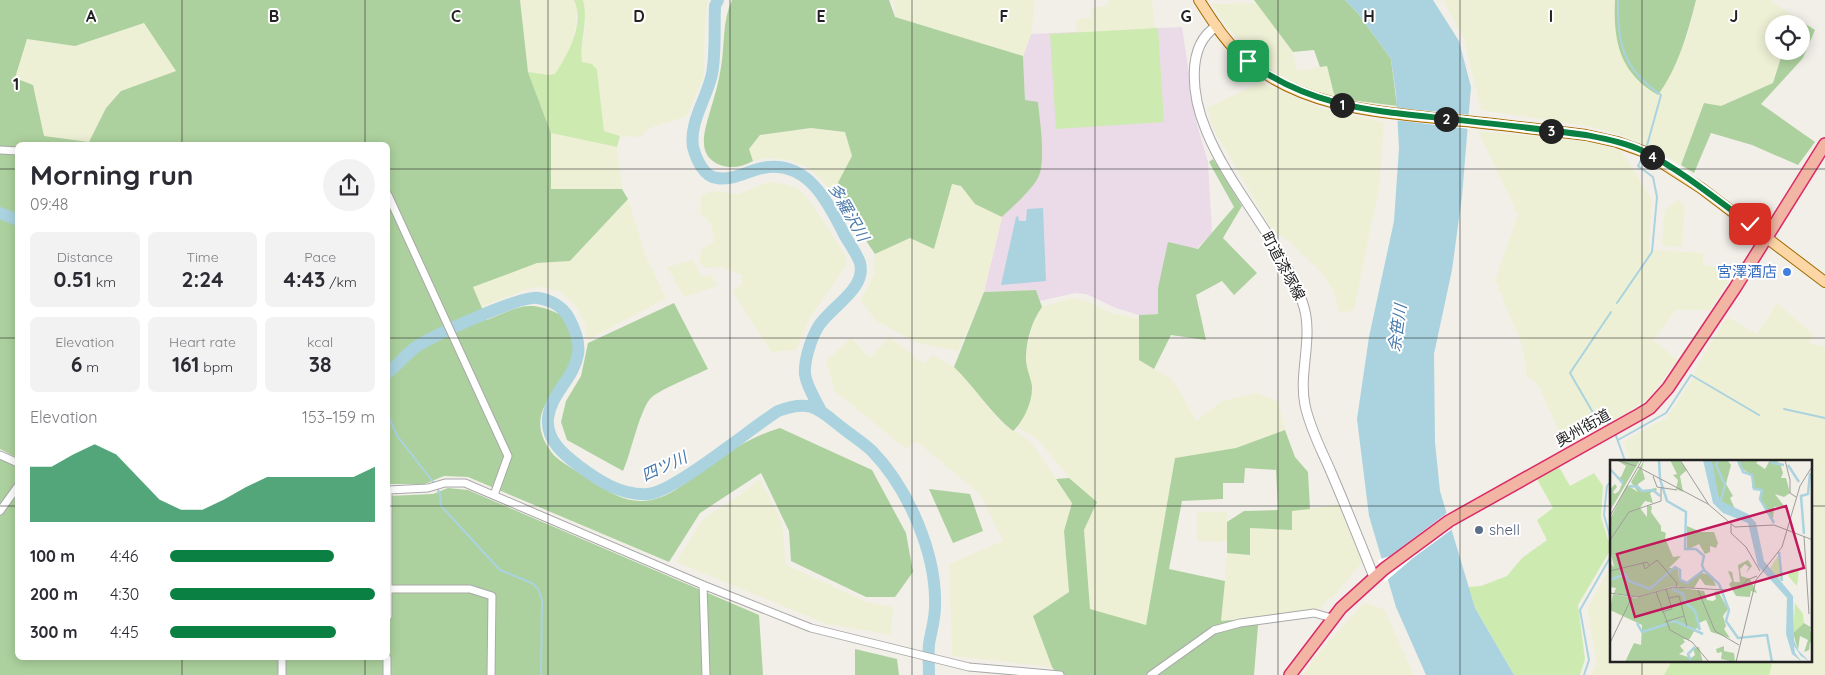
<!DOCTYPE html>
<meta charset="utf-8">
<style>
body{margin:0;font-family:Quicksand,"Noto Sans JP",sans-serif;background:#f2f2f3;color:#2b2b33;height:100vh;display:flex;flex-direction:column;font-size:19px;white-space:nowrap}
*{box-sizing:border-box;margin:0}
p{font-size:16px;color:#7c7c81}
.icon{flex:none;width:28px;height:28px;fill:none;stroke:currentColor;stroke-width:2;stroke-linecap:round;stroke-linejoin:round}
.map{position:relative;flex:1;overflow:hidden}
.drawer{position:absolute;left:15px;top:142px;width:375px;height:518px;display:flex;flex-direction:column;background:#fff;border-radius:8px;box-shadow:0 2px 12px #0003}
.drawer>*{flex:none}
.buttons{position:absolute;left:1765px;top:15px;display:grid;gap:10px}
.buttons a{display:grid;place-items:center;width:45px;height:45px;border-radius:50%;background:#fff;box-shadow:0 2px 12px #0003;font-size:25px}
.pin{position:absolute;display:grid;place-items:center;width:42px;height:42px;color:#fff;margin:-21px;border-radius:10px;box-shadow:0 2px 8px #0006}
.km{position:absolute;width:25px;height:25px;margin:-12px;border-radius:50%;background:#222;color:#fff;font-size:14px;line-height:25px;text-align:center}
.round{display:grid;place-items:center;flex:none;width:52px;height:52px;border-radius:26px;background:#f2f2f3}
.head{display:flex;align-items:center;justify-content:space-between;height:85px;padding:0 15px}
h1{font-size:28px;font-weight:700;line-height:38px}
.metrics{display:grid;grid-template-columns:repeat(3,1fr);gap:8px;height:85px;padding:5px 15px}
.metrics div{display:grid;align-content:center;border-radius:8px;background:#f2f2f3;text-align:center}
.metrics b{font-size:21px;font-weight:700}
.metrics small{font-size:14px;font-weight:400}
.metrics p{font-size:14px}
.chart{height:140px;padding:10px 15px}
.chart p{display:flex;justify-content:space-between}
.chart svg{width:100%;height:90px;margin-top:5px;fill:#0b8043;opacity:.7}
ul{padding:0 15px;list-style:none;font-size:16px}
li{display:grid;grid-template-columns:80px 60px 1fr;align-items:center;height:38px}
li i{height:12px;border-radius:6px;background:#0b8043}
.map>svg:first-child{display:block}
.industrial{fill:#ebdbe8}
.farmland{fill:#eef0d5}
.grass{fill:#cdebb0}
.forest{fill:#add19e;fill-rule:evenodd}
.water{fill:#aad3df}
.pier{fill:#fff}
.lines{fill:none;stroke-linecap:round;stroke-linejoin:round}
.stream{stroke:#aad3df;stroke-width:2}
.river{stroke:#aad3df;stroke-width:12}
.minor-casing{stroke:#a9a9a9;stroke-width:9}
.tertiary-casing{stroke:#a9a9a9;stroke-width:11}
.primary-casing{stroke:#a06b00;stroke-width:12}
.trunk-casing{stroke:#dc2a67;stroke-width:14}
.minor{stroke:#fff;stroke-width:7}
.tertiary{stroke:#fff;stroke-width:9}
.primary{stroke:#fcd6a4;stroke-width:10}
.trunk{stroke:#f2b4a3;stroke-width:11}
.route-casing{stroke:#fff;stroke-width:10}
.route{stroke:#0b8043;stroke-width:6}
.grid{fill:none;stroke:#222;stroke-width:1;stroke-opacity:0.55}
.shop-dot{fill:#3f7fe0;stroke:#fff;stroke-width:2}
.service-dot{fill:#5c6f8a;stroke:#fff;stroke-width:2}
.labels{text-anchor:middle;stroke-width:4;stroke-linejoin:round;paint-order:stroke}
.street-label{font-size:15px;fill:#222;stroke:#fff}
.shop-label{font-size:15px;fill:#366cbe;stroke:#fff;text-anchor:end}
.service-label{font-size:15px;fill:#4e5e75;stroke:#fff;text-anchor:start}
.water-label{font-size:16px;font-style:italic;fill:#4a7aab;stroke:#fff}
.inset-river{fill:none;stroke:#aad3df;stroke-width:2.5}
.inset-road{fill:none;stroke:#9f9d99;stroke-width:1}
.view{fill:#c2185b;fill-opacity:0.15;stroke:#c2185b;stroke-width:2.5}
.inset-edge{fill:none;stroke:#222;stroke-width:2.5}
.grid-label{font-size:16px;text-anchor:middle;font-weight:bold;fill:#222;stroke:#fff;stroke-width:4;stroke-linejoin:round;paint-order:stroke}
</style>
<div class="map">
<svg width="1825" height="675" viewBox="0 0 1825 675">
<rect width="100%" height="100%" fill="#f2efe9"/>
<path class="industrial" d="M1182,27L1196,121L1208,162L1212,233L1158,288V314L1139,315L1116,308L1086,294L1075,293L1040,301L1036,290L984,292L1002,217L1026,193L1040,174L1041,141L1038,103L1025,100L1023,56L1031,34Z"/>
<path class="farmland" d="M520,0H574L577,7L574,36L567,56L555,74L549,75L528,72Z
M583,0H708L705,19L704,75L687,116L650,128L640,137L620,136L604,131L597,70L582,62L580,48L584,39L586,22Z
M894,0H1035L1031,34L1023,56L895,17Z
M1108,0H1152L1155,28L1077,33L1076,20L1092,17L1091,8L1108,6Z
M1443,0H1615L1617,41L1664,86L1687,37L1696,0H1770L1795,17L1793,24H1774V51H1783L1773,83L1721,106L1704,103L1681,165L1650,147L1619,134L1587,126L1481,110L1464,39Z
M1257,3L1293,52L1297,71L1327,66L1335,98L1308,89L1281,75L1257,58L1228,28L1212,4Z
M145,23L176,71L121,91L106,108L89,142L44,136L33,85L15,78L26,39L75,46Z
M1261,82L1323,109L1384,122L1379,188L1354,310L1340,313L1333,290L1320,271L1289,241L1272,230L1213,128L1207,108Z
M811,128L845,132L852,156L833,192L809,168L789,160L768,158L753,161L749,149L760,135Z
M1478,131L1590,142L1621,151L1652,199L1649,250L1703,253V264L1735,271L1710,310H1676L1653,340L1678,360L1648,399L1627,413L1565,445L1538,384L1527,376L1522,345L1495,280L1518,215Z
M551,133L617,147L622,189H551Z
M769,182L786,184L800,190L812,204L845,255L846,266L810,317L796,350L771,352L732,290L742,285V275L721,267L705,268L699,263L701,249L714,242L711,224L700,213L701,195L713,191L737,194Z
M951,184L961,186L975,204L1002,217L984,292L958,351L917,343L875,320L861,300L874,274L875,254L910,238L934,249Z
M628,199L645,254L666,298L588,340L585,323L576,307L563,293L543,287L527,289L481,307L473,287L537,263L570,261Z
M1678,200L1685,206L1682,247L1664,246L1662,242L1665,210Z
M693,260L702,277L711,275L718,286L684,297L667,267Z
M1072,298L1089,302L1111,313L1139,319V360L1170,378L1180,391L1196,421L1222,401L1256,393L1278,401L1285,430L1236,448L1175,458L1146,625L1090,610L1084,530L1097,502L1069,478L1038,439L1017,427L1027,409L1033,388L1027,373L1026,355L1033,320L1042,307Z
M1777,303L1814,335L1809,343L1825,347V675H1769L1772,665L1763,661H1811V461H1630L1624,441L1666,418L1692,380L1699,362L1727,317L1757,334Z
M889,337L924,364L932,355L954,367L967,379L999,420L1031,442L1072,503L1064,531L1069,592L1033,616L1052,667L952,656L949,564L1003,541L980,494L916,441L906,449L835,391L826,361L851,338L870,358Z
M760,479L782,523L786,565L867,602L893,607L891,635L827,624L676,562L703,519L739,496Z
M1339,505L1362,562L1332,599L1328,598L1321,609L1221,621L1227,553L1250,555V528L1291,530V511Z
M1197,512H1227V542L1197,541Z
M1611,565V661H1672L1664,675H1591L1597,663L1587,610Z
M1364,603L1384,609L1414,675H1303L1314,658Z"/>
<path class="grass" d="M574,0H583C589,22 579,41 582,62L592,64L597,70L604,131L620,136L617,147L551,133L528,72L549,75L555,74C568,54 585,24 574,0Z
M1158,28L1164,122L1056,129L1050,34Z
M1559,467L1570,486L1594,473L1603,486L1601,517L1611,549L1578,605L1585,659L1580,675H1514L1475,608L1468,587L1481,586L1507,576L1522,558L1547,540L1537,520L1553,508L1537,479Z
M1672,661H1763L1772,664L1769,675H1664Z"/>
<path class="forest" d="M0,0H520L528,72L551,133V189H622L628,199L570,261L537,263L473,287L487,320C519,307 528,299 561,315C567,326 575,337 574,350C571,390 517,406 552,453C559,462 582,474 592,481C612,494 631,506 655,499C669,496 684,484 695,476C723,456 746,438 780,428L872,470L906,533L913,572L895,597H866L791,561L789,531L761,473L700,513L669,562L468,477L444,476L425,484H388V145H18L17,458L0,449ZM144,23L176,71L121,91L106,108L89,142L44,136L33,85L15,78L27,39L75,46Z
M732,0H889L895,17L1023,56L1025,100L1038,102C1040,122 1045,154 1040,173C1036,187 1012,207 1002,217L975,204L961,186L952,184L934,249L910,238L875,254L833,192L852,156L845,132L811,128L760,135L749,149L753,161C742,167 732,169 720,165C694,155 706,127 711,108C715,95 719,81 721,67C725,44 722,22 732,0Z
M1254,0H1345L1357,12L1391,59L1397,106L1335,98L1327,66L1320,67L1314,50L1293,52Z
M1615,0H1696C1688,32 1678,68 1658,95C1620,73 1613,42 1615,0Z
M1795,17L1815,30L1803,58L1761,104L1815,142L1798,165L1752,145L1711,133L1694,173L1681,165L1704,103L1721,106L1773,83L1783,51H1801V24H1793Z
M1213,159L1242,206L1223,238L1257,273L1234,295L1222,281L1196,295L1206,340L1171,335L1154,369L1139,360V315L1158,314V288L1168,242L1198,249L1234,207L1209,162Z
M1036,290L1042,307C1032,321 1027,338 1026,355C1025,369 1033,381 1032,389C1032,403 1023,422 1013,431C990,413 975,387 954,367L984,292Z
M674,303L708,369C694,376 663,388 652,397C640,407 631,454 623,471L567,440L561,422L566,401L581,376L588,343Z
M1285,430L1295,457L1308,472L1310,509L1292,511V530L1250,528V555L1227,553V522L1244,511L1278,510L1276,470L1245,468L1244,483H1223V499L1182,501L1169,569L1225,581L1221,621L1255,618L1258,626L1254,675H1058L1052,667L1033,616L1069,592L1064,531L1072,503L1056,479L1069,478L1097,502L1084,530L1090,609L1146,625L1175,458L1236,448Z
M0,459L17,467L18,658H388V496L433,494L448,488L468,490L759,615L763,675H0Z
M929,489L970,494L983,531L953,543Z
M855,649L897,659L899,675H855Z"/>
<path class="water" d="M1345,0H1433L1459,41L1471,87L1462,196L1452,270L1434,354L1435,442L1440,491L1475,608L1514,675H1426L1396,607L1369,516L1357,419L1369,337L1394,221L1399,148L1396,94L1391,59L1357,12Z
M1043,208L1046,281L1001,285L1016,217L1018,216L1019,221H1026L1027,209Z"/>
<path class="pier" d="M1388,107L1471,115L1470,129L1387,119Z
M1447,513L1451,530L1413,558L1385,582L1378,560L1390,556Z"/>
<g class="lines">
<path class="stream" d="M1618,0C1617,44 1624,70 1661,95L1646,149
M1617,303L1652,252L1657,197L1653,177L1638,166L1643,156
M1784,409L1825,418
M388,416L398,437L434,483
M1610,425L1592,411L1570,373L1611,312
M1615,433L1625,461
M1618,440L1666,413L1691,375L1759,415
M1611,481L1607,486L1604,515L1611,540
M437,488L440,494L441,506L500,570L532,583L538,589L542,600L541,675
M1584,675L1589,660L1580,610L1611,556"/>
<path class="river" d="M718,0L715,6C714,29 716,52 712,74C707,98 689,122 693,147C696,159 704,177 717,178C735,181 752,168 769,167C811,164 829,205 845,236C850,244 857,254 860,263C867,289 830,307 818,327C811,339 804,360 805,374C806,385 815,399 820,409
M0,213L18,220
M388,372C398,365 406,354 416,347C432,336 521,295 538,298C551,300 563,307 569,318C575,329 580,341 578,354C574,379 551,393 548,418C546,440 563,454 579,466C599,481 622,496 648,494C674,492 751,428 778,411C812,398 819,410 845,430C854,437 864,443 872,451C908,488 937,554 935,607C935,619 931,632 929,644C928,654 929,665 929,675"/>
<g class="minor-casing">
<path id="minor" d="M0,150L18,151
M388,195L508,456L494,495
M0,455L18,463
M388,490L428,488L445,483H465L703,585L811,628L969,667L1060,675
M0,511L18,486
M703,585L706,675
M388,589H470L492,596L491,675
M388,616V490
M282,658V675
M387,675V658
M1151,675L1214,630L1240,623L1314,613L1332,618"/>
</g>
<g class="tertiary-casing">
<path id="tertiary" d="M1217,26C1184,46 1193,99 1206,130C1230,190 1280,239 1302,301C1315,335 1298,371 1305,405C1310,429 1322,451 1331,472C1346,507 1360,542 1374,577"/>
</g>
<g class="primary-casing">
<path id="primary" d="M1199,0C1213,22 1228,46 1249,62C1307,109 1382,112 1454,120C1498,124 1542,130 1586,135L1617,142L1645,152L1701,188L1825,282"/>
</g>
<g class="trunk-casing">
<path id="trunk" d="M1290,675L1341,608L1384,569L1449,521L1640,414L1650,408L1668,388L1735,288L1825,144"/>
</g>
<use href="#minor" class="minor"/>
<use href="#tertiary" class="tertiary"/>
<use href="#primary" class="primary"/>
<use href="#trunk" class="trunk"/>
</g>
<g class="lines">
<g class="route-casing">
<path id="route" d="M1248,61C1311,108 1375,111 1450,119C1495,124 1541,129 1586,135C1606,139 1627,143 1645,152C1682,171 1716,199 1750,224"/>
</g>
<use href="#route" class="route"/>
</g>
<path class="grid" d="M182,0V145M365,0V145M548,0V675M730,0V675M912,0V675M1095,0V675M1278,0V675M1460,0V675M1642,0V461M0,169H18M388,169H1825M0,338H18M388,338H1825M0,506H18M388,506H1611M1811,506H1825M182,658V675M365,658V675M1642,661V675"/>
<circle class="shop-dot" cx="1787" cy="272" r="5"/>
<circle class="service-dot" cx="1479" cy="530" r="5"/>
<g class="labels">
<g class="street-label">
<text transform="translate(1283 266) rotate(62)" y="5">町道漆塚線</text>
<text transform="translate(1583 428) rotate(-29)" y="5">奥州街道</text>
</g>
<g class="shop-label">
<text x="1777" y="277">宮澤酒店</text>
</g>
<g class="service-label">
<text x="1489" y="535">shell</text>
</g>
<g class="water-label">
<text transform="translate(849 212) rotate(60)" y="6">多羅沢川</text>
<text transform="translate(1397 328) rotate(-82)" y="6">余笹川</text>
<text transform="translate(664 466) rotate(-25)" y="6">四ツ川</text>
</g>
</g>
<g transform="translate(1610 460)">
<rect width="202" height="202" fill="#f2efe9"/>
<path d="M168,96L171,102V121L159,110ZM181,109H189L187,126L178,116ZM185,143L193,154L194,163L183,173Z" fill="#cdebb0"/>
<path d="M7,0H30L0,51V29L5,24L7,27L3,32L5,34L9,31L12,24L7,18L11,17L16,6ZM34,0L32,9L35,19L28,24V27L31,31L46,28L47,30L40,33L43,43L35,41L30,48L37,57V45L42,46L41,52L51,66V71L56,73L55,78L63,97L71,96L59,108H68L69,120L77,123L91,113L101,115L106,126L95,125L90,118L84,128L63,126L28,137L4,133L6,128L0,127V103L4,107L0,89V59L17,25L28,32L21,22ZM60,0H69L77,10L70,16L73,32L66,29L68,20L63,15L67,14ZM101,0H117L121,5L116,24L123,36L120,38L125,49L109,40ZM132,0H149L146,3L155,9L160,0H172L166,2L170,3L173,13L171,18H176L180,33L174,37L165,34L174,46L164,47L163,59L150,39L151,30H144L142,27V15L129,7L128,2ZM77,66L91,72H104L108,83L106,88L100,86V92L95,94L89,84L77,90ZM138,100L142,106L136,113L139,107L135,104L130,109L131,116L140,119L147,133L141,131L140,137L126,136L119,124L122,121L118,111L122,112L124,122H130L128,105ZM64,127L94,131L97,140L103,141L106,139L104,132L108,131L118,149L113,156L116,166L114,169L120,178L101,172L96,160L89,163L90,170L86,168L79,180L73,179L75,182L70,186L74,191L69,194L81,198L85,195L83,188L89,187L93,202H15L24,183L31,185L32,165L0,150L3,134L26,138ZM194,163L202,168L200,169L203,184L200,182L199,190L194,192L198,180L190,176L188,190L183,173ZM114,186V191L124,193L125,202L111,199L112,192L107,193L106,189Z" fill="#add19e"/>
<path d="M93,0H101L103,5L109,40L138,54L146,63L154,101L183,136L184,180L188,190L200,202L191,196L184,186L185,193L192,202L182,194L176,174L177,138L148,106L138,63L113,53L103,43Z" fill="#aad3df"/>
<path class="inset-river" d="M49,0L50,19L57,41L76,52L75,89H86L94,96L92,105L94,110M108,0L106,5L115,25L110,43M128,0L133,12L142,15L144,29L152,30L150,39L164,63M161,0L162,3L174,5M178,5L189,22M0,9L13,23M19,26L28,27L32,31L43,30L50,36M194,74L191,36L198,34L200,13M169,92L172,121M94,110L109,124L119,150L116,161L128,178L157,175L162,202M0,120L15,114L19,121L40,129L65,107L70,110V120L77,123L94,110M62,129L73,134L76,143L85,151L90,170M60,162L65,161L93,174M27,163L32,172L57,164M81,202L78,194L85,187"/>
<path class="inset-road" d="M6,0L26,6M70,0L99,45M175,0L180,20V33L186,37M28,7L98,44L125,67L164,65L203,80M43,16L47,27L67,30M0,56L32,0M121,64V73L136,87L150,111M194,76L199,154M0,80L19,52L51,41V28M33,103L35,109L47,100L67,123L66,127M0,111L37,102L39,105M88,130L105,171L129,185M46,132L60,170L82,182L99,202M0,133L28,137L63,127L115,130L130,128L137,120L147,116M59,138L69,136L77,166M52,152L62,149L56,129M55,162L74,156M0,183L22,137M126,202L146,120L172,87L190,26L203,5"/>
<path class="view" d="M176,46L194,108L25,157L7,94Z"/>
<rect width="202" height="202" class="inset-edge"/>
</g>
<g class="grid-label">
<text x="91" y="22">A</text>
<text x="274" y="22">B</text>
<text x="456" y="22">C</text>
<text x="639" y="22">D</text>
<text x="821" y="22">E</text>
<text x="1004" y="22">F</text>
<text x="1186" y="22">G</text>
<text x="1369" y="22">H</text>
<text x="1551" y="22">I</text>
<text x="1734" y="22">J</text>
<text x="16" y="90">1</text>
</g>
</svg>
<div class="buttons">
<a><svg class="icon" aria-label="locate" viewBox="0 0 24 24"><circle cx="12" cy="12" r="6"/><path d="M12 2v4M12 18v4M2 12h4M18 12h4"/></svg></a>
</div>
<div class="pin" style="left:1248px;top:61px;background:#1e9e55"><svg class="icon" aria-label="arrive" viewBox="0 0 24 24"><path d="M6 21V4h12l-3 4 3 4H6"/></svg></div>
<div class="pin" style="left:1750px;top:224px;background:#d93025"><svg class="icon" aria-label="check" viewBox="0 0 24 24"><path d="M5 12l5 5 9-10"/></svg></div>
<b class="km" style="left:1342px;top:105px">1</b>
<b class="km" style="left:1446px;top:119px">2</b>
<b class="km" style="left:1551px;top:131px">3</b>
<b class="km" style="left:1652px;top:157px">4</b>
<section class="drawer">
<div class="head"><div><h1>Morning run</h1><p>09:48</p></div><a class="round"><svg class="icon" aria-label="share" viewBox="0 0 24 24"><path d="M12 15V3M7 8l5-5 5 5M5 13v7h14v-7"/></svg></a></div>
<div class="metrics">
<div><p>Distance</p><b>0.51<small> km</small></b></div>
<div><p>Time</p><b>2:24</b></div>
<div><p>Pace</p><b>4:43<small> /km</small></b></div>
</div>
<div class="metrics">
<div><p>Elevation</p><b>6<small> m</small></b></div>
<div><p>Heart rate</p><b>161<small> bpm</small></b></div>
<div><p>kcal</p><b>38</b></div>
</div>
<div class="chart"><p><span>Elevation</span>153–159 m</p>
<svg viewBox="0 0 160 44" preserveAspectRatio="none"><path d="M0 44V17L10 17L20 11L30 6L40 11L50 22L60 33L70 38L80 38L90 33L100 27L110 22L120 22L130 22L140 22L150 22L160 17V44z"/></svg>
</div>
<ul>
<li><b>100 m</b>4:46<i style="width:80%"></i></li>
<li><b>200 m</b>4:30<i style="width:100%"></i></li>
<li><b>300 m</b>4:45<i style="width:81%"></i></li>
</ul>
</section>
</div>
